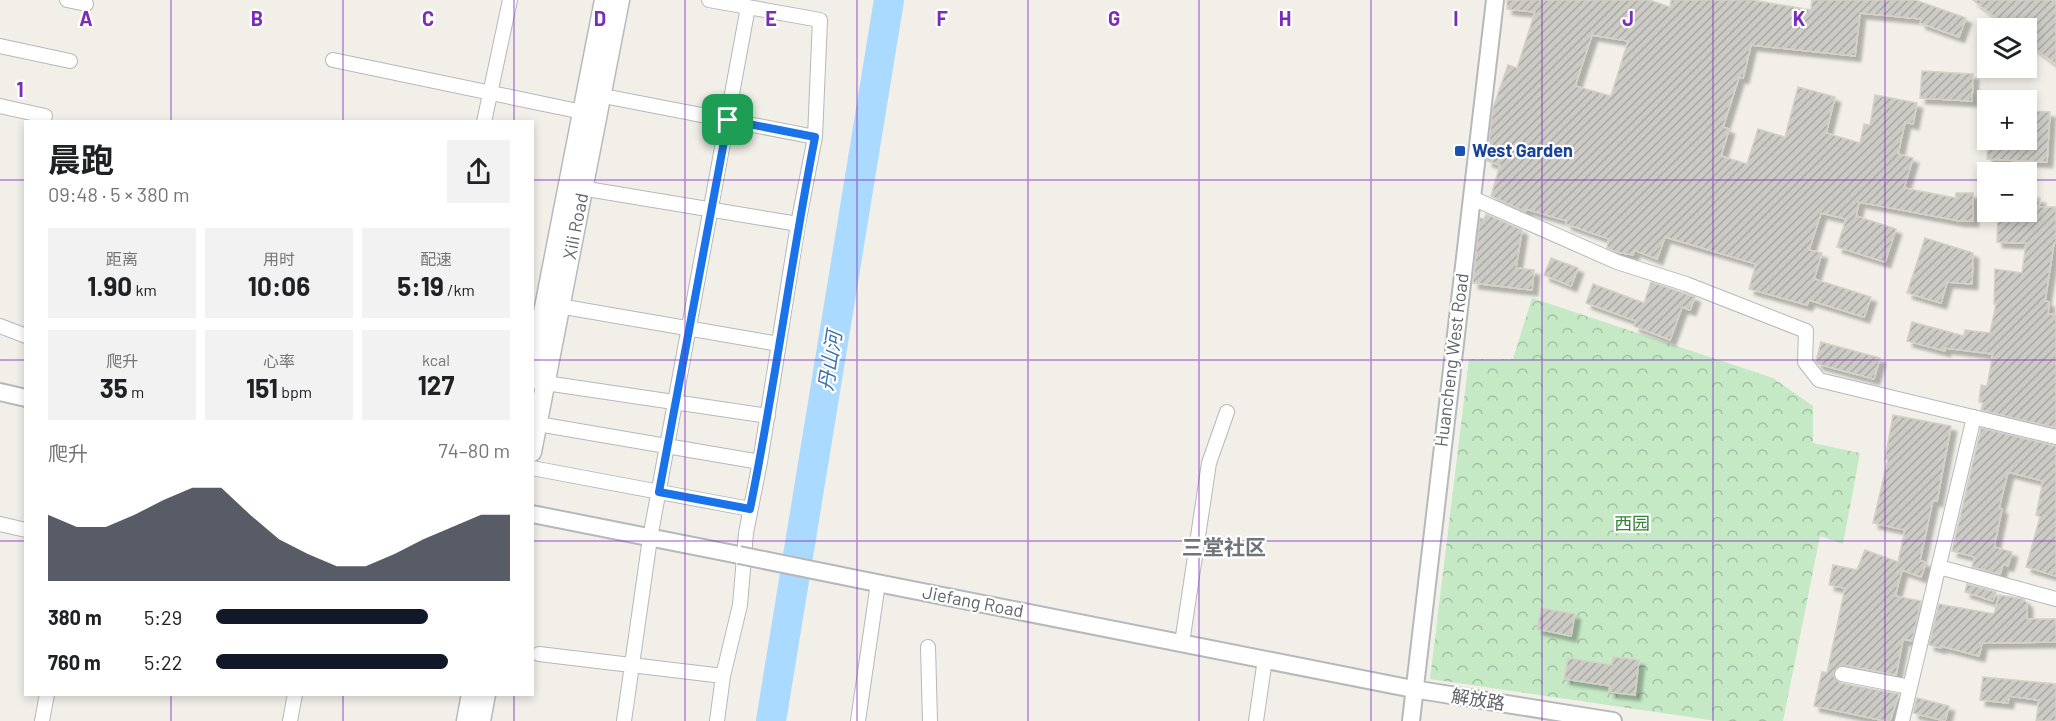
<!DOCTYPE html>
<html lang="zh">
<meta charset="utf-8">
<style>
body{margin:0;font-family:Barlow,"Noto Sans SC",sans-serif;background:#f2f2f2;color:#202124;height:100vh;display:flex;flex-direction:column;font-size:22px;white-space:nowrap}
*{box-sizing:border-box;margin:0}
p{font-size:20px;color:#757577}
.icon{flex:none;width:33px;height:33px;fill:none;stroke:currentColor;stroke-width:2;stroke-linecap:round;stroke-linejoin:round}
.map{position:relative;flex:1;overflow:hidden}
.details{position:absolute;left:24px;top:120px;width:510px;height:576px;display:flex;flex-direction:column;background:#fff;border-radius:0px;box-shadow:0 3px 9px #0003}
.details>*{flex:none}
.buttons{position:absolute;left:1977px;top:18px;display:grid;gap:12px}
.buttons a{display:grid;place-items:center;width:60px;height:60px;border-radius:0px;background:#fff;box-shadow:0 3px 9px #0003;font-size:30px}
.pin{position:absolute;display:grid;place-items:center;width:51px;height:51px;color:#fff;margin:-26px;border-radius:12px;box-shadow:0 3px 9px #0006}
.round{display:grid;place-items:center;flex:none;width:63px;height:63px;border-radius:0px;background:#f2f2f2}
.headline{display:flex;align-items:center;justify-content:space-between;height:102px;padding:0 24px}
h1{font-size:33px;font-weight:700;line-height:45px}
.figures{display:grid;grid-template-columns:repeat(3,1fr);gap:9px;height:102px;padding:6px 24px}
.figures div{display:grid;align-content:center;border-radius:0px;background:#f2f2f2;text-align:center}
.figures b{font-size:26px;font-weight:700}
.figures small{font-size:16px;font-weight:400}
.figures p{font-size:16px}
.chart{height:168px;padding:12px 24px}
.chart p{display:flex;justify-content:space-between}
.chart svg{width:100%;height:108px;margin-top:6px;fill:#111827;opacity:.7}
ul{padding:0 24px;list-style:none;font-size:20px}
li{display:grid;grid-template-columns:96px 72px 1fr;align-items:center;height:45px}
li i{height:15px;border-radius:8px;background:#111827}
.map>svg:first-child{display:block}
.park{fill:url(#park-crowns)}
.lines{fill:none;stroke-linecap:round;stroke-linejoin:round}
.river{stroke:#aadaff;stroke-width:30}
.building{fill:url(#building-hatch);stroke:#d6d1c6;stroke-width:1.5;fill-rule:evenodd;filter:url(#shadow)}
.minor-casing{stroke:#b5b8bc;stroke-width:16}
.tertiary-casing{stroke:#b5b8bc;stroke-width:20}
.secondary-casing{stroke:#b6babf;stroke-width:21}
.minor{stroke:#fff;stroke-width:14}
.tertiary{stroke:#fff;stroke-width:16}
.secondary{stroke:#fff;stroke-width:18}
.tertiary-bridge-casing{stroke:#b5b8bc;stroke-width:20;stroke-linecap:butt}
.tertiary-bridge{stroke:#fff;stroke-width:16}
.route-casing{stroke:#fff;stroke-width:12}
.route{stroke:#1a73e8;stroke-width:8}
.grid{fill:none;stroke:#7b2cbf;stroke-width:1.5;stroke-opacity:0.55}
.transit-dot{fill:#1a4fb4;stroke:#fff;stroke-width:2}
.labels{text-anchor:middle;stroke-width:4.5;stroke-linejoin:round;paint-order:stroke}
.transit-label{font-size:18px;font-weight:bold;fill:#164399;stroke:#fff;text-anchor:start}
.street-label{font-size:18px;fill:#5f6368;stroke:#fff}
.park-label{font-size:18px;fill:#348238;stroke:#fff}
.water-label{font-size:20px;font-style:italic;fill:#4174aa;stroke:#fff}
.quarter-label{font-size:21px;font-weight:bold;fill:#70757a;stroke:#fff}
.grid-label{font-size:20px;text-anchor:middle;font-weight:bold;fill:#7b2cbf;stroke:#fff;stroke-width:4.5;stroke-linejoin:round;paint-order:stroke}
</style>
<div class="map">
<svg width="2056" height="721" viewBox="0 0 2056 721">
<defs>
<pattern id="park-crowns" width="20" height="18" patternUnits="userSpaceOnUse" patternTransform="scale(1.5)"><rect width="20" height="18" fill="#c5e8c5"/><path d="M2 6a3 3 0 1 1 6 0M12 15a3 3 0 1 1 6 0" fill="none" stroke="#a3c0a4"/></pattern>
<pattern id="building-hatch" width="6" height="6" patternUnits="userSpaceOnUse" patternTransform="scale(1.5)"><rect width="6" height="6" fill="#cccac5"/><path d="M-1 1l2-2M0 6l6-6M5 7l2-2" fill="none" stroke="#a9a8a4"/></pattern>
<filter id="shadow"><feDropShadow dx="5.5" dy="5.5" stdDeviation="1.5" flood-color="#0004"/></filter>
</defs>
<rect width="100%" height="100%" fill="#f1efe8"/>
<path class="park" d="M1532,298L1773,378L1813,406V443L1860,453L1843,544L1820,536L1783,721H1717L1430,679L1469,359H1513Z"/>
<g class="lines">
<path class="river" d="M771,721L889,0"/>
</g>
<path class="building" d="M1507,0H1649L1670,7L1671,0H1752L1811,10L1812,0H1915L1966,18L1959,37L1920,23L1922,19L1860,13L1855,56L1751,45L1743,78L1739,77L1723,127L1729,129L1721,156L1747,164L1758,129L1785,137L1798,87L1835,97L1826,133L1860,143L1864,124L1870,125L1875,95L1917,103L1913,124L1905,122L1898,154L1913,158L1904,188L1956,198V193H1973V221H1960L1859,202L1856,216L1896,229L1885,262L1837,247L1846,219L1821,213L1809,250L1822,253L1814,279L1871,297L1864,317L1809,300L1807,305L1749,289L1756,264L1665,237L1657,259L1634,250L1633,255L1617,252L1607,248L1609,239L1566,224L1567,221L1526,209L1525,212L1491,196L1500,165L1487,161L1493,108L1508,65L1517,68L1535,12L1507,9ZM1592,35L1628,41L1611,96L1575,86Z
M1973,0H2056V64L2026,42V28H2009Z
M1922,71L1973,74L1972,101L1920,98Z
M2026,111L2050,112L2047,162L1987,159L1988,140H2026Z
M2026,198H2040L2039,207H2056V243H2054L2045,301L2049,302L2048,314L2056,315V428L1981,410L1983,403L1979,402L1981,385L1987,386L1993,354L1945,348V351L1907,341L1912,322L1964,336L1965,330L1990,333L1996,304H1994L1995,269L2022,273L2026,243L1997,242L1998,212H2026Z
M1486,214L1522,230L1516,268L1534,270L1532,290L1473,283L1480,218L1484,219Z
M1925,238L1973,253L1972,284L1947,282L1941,303L1907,293Z
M1551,258L1578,268L1571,286L1544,275Z
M1651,282L1695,297L1690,310L1682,307L1670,340L1634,326L1636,321L1586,303L1593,284L1644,303Z
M1821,342L1880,358L1874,379L1818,364L1816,361Z
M1893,415L1951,426L1937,501L1933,500L1920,560L1926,563L1921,577L1902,570L1895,596L1921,601L1912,641L1903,639L1896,675L1844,665L1839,666L1833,672L1834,677L1840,683L1899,694L1890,721H1885L1814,706L1822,672L1827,673L1845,588L1829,585L1833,565L1857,570L1865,550L1898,562L1905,530L1873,523L1888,459H1885Z
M1981,428L2056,446V576L2026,567L2040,517L2036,515L2043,481L2008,472L1999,508L2002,509L1994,547L2012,552L2008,566L2003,564L2000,574L1972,567L1975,557L1952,551Z
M1967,584L1996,592L1993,601L1965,592Z
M1999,595L2023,599L2027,603V619H2056V642L1982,643L1979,656L1941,646V648L1929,645L1939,604L1994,614Z
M1541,608L1575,614L1571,636L1537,629Z
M1613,657L1639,660L1635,695L1609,692L1610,686L1564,679L1568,658L1612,665Z
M1983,677L2056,684V721H2036L2039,700L2009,696L2008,703L1980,700Z
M1917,698L1949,706L1945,721L1913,713Z"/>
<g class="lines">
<g class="minor-casing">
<path id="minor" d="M67,0L86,4
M709,0L820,20L815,137L798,224L760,462L746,533L740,605L723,676L717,721
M0,46L70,61
M333,60L592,114
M593,94L815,137
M0,106L45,116
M484,122L510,0
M575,187L798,224
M1472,198L1617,262L1686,284L1806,331L1805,362L1819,380L2056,437
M553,305L779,344
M0,326L26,336
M532,381L768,416
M532,423L760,462
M532,468L750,509
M0,524L26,530
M1939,567L2056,599
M1182,643L1209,463L1227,412
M928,647L930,721
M539,654L723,676
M1842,674L1910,687
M42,721L47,694
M290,721L295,694
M624,721L650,538L748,7
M858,721L878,583
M1256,721L1265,659
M1902,721L1974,417"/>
</g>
<g class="tertiary-casing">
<path id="tertiary" d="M0,392L26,398
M532,514L739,555
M862,580L1413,689L1613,721
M1411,721L1495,0"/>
</g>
<g class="secondary-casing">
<g id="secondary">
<path d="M532,369L604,0"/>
<path id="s1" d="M532,452L620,0"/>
<path d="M466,721L471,694"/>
<path d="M481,721L486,694"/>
</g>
</g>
<use href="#minor" class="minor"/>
<use href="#tertiary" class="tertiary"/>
<use href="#secondary" class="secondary"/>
<g class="tertiary-bridge-casing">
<path id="tertiary-bridge" d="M739,555L862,580"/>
</g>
<use href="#tertiary-bridge" class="tertiary-bridge"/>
</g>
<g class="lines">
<g class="route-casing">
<path id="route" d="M728,120L815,137C791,261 775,386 750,509L659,492Z"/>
</g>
<use href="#route" class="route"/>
</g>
<path class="grid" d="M171,0V122M343,0V122M514,0V122M685,0V721M857,0V721M1028,0V721M1199,0V721M1371,0V721M1542,0V721M1713,0V721M1885,0V721M0,180H26M532,180H1988M2026,180H2056M0,360H26M532,360H2056M0,541H26M532,541H2056M171,694V721M343,694V721M514,694V721"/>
<rect class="transit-dot" x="1454" y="145" width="12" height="12" rx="3"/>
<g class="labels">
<g class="transit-label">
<text x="1472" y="157">West Garden</text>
</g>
<g class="street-label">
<text dy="6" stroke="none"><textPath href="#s1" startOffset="230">Xili Road</textPath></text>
<text transform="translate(1452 360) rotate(-83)" y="6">Huancheng West Road</text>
<text transform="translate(973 602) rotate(11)" y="6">Jiefang Road</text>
<text transform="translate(1478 700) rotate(9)" y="6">解放路</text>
</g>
<g class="park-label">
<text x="1632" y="530">西园</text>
</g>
<g class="water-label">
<text transform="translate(830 361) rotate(-81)" y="7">丹山河</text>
</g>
<g class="quarter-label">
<text x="1224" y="555">三堂社区</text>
</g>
</g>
<g class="grid-label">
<text x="86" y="26">A</text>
<text x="257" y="26">B</text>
<text x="428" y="26">C</text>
<text x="600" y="26">D</text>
<text x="771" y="26">E</text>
<text x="942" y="26">F</text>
<text x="1114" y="26">G</text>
<text x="1285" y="26">H</text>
<text x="1456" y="26">I</text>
<text x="1628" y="26">J</text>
<text x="1799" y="26">K</text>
<text x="20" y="97">1</text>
</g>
</svg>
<div class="buttons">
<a><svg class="icon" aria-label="layers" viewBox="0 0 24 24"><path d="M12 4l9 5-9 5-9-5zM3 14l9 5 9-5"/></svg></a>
<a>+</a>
<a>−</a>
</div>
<div class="pin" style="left:728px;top:120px;background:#1e9e55"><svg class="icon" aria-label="arrive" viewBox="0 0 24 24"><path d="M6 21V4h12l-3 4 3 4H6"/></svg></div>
<section class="details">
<div class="headline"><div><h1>晨跑</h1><p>09:48 · 5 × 380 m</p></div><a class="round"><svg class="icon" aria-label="share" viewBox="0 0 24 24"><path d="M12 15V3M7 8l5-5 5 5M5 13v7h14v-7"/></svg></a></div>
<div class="figures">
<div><p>距离</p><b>1.90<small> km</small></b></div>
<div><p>用时</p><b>10:06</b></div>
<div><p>配速</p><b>5:19<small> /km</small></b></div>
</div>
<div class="figures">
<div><p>爬升</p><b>35<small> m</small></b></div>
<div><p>心率</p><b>151<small> bpm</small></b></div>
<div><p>kcal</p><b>127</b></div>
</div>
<div class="chart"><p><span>爬升</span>74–80 m</p>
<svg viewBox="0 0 160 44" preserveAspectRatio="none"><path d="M0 44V17L10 22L20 22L30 17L40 11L50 6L60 6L70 17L80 27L90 33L100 38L110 38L120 33L130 27L140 22L150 17L160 17V44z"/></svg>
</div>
<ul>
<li><b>380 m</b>5:29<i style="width:72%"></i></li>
<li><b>760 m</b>5:22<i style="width:79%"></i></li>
</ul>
</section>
</div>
